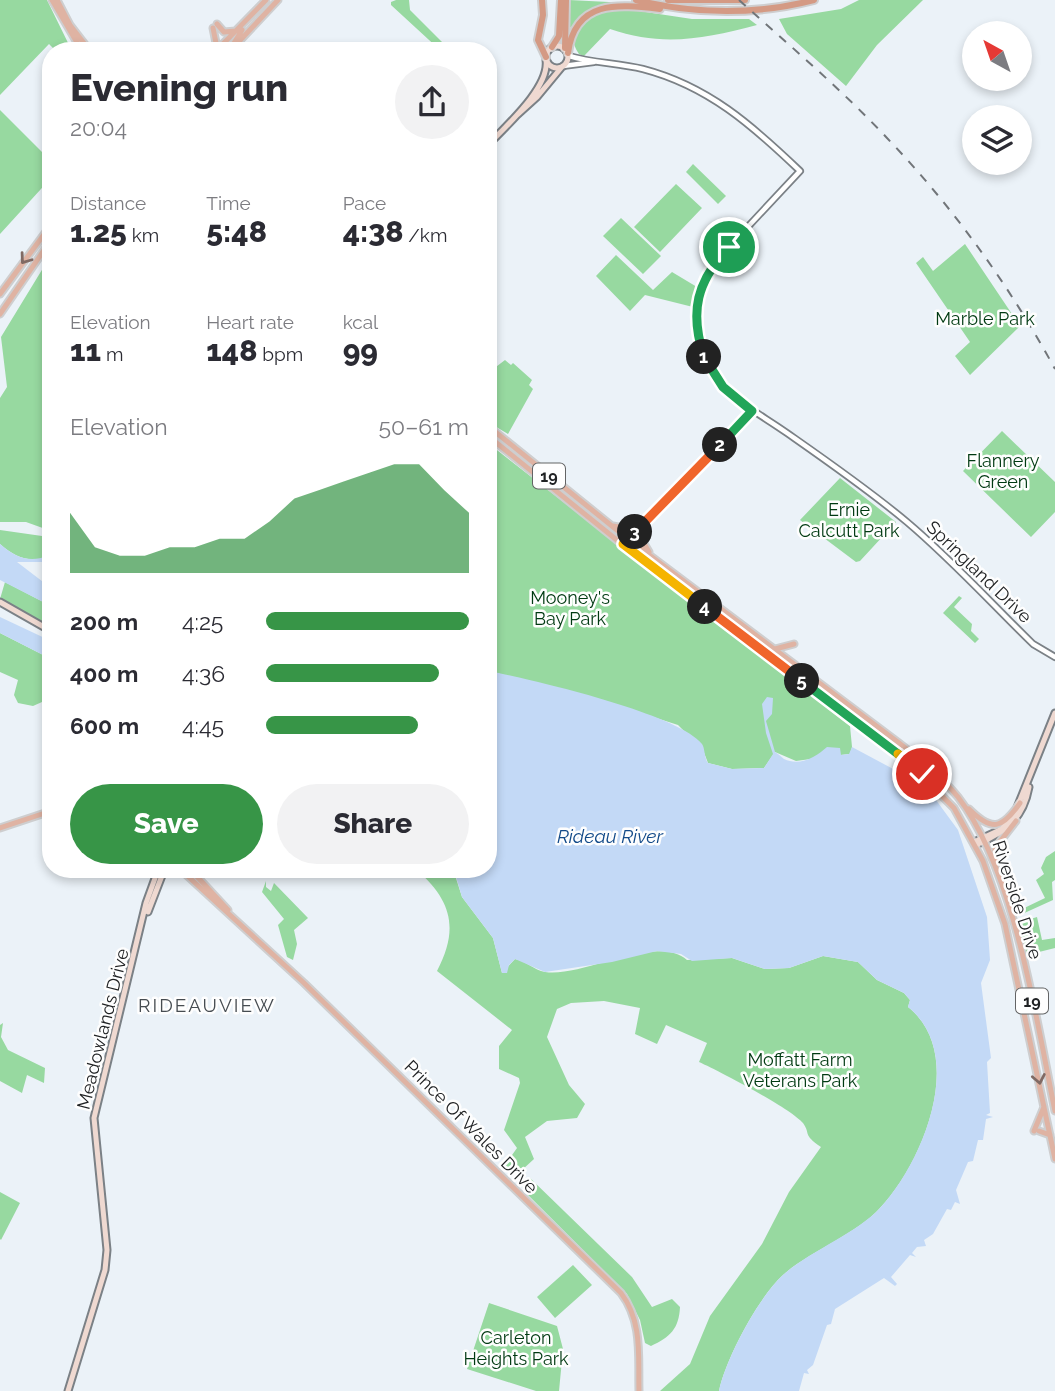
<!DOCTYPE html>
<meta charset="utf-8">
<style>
body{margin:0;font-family:Raleway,sans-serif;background:#f2f2f3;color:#2b2b33;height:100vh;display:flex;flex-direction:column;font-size:26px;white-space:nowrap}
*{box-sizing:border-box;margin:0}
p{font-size:23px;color:#7c7c81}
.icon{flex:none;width:38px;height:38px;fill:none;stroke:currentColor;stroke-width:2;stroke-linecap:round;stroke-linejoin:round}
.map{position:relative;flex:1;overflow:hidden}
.side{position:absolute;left:42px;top:42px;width:455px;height:836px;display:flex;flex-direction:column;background:#fff;border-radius:28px;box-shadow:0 4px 10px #0003}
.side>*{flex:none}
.needle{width:46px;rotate:320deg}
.buttons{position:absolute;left:962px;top:21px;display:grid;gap:14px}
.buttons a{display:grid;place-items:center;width:70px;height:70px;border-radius:50%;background:#fff;box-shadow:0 4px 10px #0003;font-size:35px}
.pin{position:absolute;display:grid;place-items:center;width:60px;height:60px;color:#fff;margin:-30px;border:4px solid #fff;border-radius:50%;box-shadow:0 2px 7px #0007}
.km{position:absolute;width:35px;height:35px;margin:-18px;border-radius:50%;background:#222;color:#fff;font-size:19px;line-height:35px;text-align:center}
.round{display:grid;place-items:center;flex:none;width:74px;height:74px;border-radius:37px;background:#f2f2f3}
.head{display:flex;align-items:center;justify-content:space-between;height:119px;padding:0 28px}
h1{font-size:38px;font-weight:800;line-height:52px}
.metrics{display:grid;grid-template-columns:repeat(3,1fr);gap:10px;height:119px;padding:7px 28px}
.metrics div{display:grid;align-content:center}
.metrics b{font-size:30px;font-weight:800}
.metrics small{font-size:19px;font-weight:400}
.metrics p{font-size:19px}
.chart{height:196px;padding:14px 28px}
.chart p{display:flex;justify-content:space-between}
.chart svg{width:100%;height:126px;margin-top:7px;fill:#379547;opacity:.7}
.button{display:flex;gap:14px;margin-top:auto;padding:14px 28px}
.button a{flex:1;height:80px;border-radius:42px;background:#379547;color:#fff;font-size:28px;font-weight:800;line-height:80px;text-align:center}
.button a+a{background:#f2f2f3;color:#2b2b33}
ul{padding:0 28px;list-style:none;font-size:23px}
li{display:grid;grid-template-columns:112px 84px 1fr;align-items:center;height:52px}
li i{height:18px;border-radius:9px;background:#379547}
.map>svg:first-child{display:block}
.green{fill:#97d9a0}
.water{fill:#c3d9f6}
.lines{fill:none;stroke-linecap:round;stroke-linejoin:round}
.tertiary-casing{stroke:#7b8186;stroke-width:8}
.secondary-casing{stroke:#7b8186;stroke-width:9}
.primary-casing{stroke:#cececf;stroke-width:9}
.trunk-casing{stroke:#cececf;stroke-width:10}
.tertiary{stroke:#fff;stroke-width:4.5}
.secondary{stroke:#efd9d1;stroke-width:5}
.primary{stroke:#dfb3a3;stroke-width:5}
.trunk{stroke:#d49a84;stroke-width:6}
.rail{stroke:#717579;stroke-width:2;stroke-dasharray:9 9;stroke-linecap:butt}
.oneway{stroke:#806a64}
.split-1-casing{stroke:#fff;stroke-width:14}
.split-2-casing{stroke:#fff;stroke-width:14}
.split-3-casing{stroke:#fff;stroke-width:14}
.split-4-casing{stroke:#fff;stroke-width:14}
.split-5-casing{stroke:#fff;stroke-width:14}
.split-6-casing{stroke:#fff;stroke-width:14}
.split-7-casing{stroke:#fff;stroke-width:14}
.split-1{stroke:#22a559;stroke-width:9}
.split-2{stroke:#22a559;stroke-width:9}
.split-3{stroke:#f0652b;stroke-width:9}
.split-4{stroke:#f5b400;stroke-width:9}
.split-5{stroke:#f0652b;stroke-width:9}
.split-6{stroke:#22a559;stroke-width:9}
.split-7{stroke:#f5b400;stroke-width:9}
.labels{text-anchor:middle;stroke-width:5;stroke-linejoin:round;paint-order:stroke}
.shield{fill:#fefefe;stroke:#636465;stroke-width:2}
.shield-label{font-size:16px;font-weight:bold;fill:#202224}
.park-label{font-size:18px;fill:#003a12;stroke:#fefefe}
.street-label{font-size:18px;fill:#202224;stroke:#fefefe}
.water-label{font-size:19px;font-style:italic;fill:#124a89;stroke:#fefefe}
.neighbourhood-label{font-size:19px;letter-spacing:2px;fill:#464c51;stroke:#fefefe}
</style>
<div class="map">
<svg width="1055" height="1391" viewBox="0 0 1055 1391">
<rect width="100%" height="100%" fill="#ebf2f8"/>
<path class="green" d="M0,0H47L72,51H56L49,44L0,95Z
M396,0H409L410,10L451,51H441L391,5V2Z
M569,0L629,3C603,6 590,3 572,28L568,27Z
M859,0H923L877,45L846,86L787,34L779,19L841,9Z
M619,8L692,19H749L757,25C704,39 662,47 610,29L584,56L579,54C559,26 598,12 619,8Z
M0,110L51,161V178L0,234Z
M693,164L726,196L718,204L686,172Z
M676,184L702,208L660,252L634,227Z
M621,218L661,256L643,274L603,236Z
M965,244L1020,326L970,375L955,356L970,342L916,263L923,257L933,271Z
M51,255V531L26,522H0V398L7,387L1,337Z
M616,255L653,290L672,272L697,287L693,307L645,295L630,311L596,276Z
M505,360L511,365L513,363L532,380L529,385L533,389L508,434L488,422V373Z
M1002,431L1055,482V512L1031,537L963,471Z
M488,443L850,726L852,747L850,754L840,755L832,749L818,758L796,761L775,752L764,768L732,769L708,763L703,750L678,725L594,698L488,671Z
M840,478L896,522L860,561L856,562L800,520Z
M0,530L49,537L51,559L48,557C28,563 15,557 0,544Z
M5,582L51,606V627L0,599Z
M959,596L962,598L954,607L972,624L971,631L979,639L975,643L943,613Z
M0,633L51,659V698L33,706L18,703L14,695L18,680L0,672Z
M1055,851V880L1052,882L1053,900L1020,915L1018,911L1045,898L1036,880L1044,874L1041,868L1046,857Z
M417,870H443L444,875L454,872L462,897L493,938L502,973L515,959C526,961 534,970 545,972C583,978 657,933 687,960L732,958L765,969L789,968L823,956L858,962L877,980L904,993L910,1000L908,1007C968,1055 922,1164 880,1208C857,1234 810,1251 783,1275C758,1298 726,1358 719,1391H660L690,1364L710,1316L762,1244L789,1192L821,1147C802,1134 811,1134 803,1123C790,1108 719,1071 699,1062L707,1043L666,1025L657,1044L635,1034L640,1008L604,1001L571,1003L557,1009L547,1037L569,1085L585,1104L577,1118L547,1121L525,1137L534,1159L522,1170L511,1173L505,1165L517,1148L504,1130L520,1083L519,1078L499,1069V1046L512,1030L437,971C459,929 452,901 417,870Z
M266,881V887L271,891L274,883L308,918L294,930L297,944L293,960L287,957L278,925L284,919L262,892Z
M1037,917L1042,940L1055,938V948L1027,955L1018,923Z
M3,1023L1,1037L8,1050L45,1068L44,1083L27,1075L22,1093L0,1081V1025Z
M530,1178L632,1277L652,1307L672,1299L680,1307C679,1329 670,1337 651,1346L645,1343L640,1320L627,1294L526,1193L523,1186Z
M0,1192L20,1203L1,1240L0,1239Z
M573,1265L592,1285L555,1318L537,1297Z
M489,1303L557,1326L563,1349L559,1391H536L467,1369Z"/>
<path class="water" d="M0,544C15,557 28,563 48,556L51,559V567L45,562H17L51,588V606L0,580Z
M0,617L51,641V659L0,633Z
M489,671C532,680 677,713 702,744C705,748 704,757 708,763L732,769L764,768L773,754L766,733L762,704L767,697L773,698L772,714L766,721L775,752C779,754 781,757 784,759C800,767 817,756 827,747L840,748L841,755L849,754L852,747L910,778L936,800L958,830L987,917L990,960L981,983L991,1058L987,1062L990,1113L986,1115L993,1117L986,1119L983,1140H978L973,1161L968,1162L956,1190L960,1204L955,1202L951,1210L947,1209L933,1234L924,1240L926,1246L917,1247L912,1253L916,1257L910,1255L891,1277L897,1284L895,1286L884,1278L835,1309L831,1324L827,1325L813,1365L807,1370L809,1374L804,1373L799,1391H719C726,1358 758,1298 783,1275C810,1251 857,1233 880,1208C922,1163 968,1055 908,1007L910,1000L904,993L877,980L858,962L823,956L789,968L765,969L732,958L692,961L681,954L657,951L612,962L545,972L515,959L509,965L507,973H502L493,938L462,897L454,870H488Z"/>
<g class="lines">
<g class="tertiary-casing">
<path id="tertiary" d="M569,56C593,63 618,63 643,69C708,86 752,125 800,171L714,263C692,291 691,338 710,369C728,399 759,413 787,433C827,461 869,490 907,522C951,559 991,603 1033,644L1055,657
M563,66L594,62
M623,544L753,411"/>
</g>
<g class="secondary-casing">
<path id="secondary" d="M546 57a11 11 0 1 1 22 0a11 11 0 1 1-22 0Z
M516,116L537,97L561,68
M488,145C506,126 550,87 546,60
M0,602L51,631
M974,842L1002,829L1014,815L1055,713
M976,845C1005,832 1023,820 1029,787
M148,912L163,873
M68,1391L105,1270L107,1250L94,1118L146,903L158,870"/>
</g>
<g class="primary-casing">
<path id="primary" d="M52,0L82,51
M57,0L70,25L90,51
M217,24L224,32L236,31
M213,28L217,48
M231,48L242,30
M216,51L266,0
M230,51L278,0
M0,294L51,225
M0,314L51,240
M488,426L628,539L899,743C920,759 941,776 958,797C1015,871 1036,1019 1055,1111
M488,436L649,566L908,762L954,808L983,861L1005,924L1055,1159
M644,522L639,535L649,552
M613,526L624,528L644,522
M775,649L794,644
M969,809C992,832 1002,829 1020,803
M0,828L51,811
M995,862V848L1016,821
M181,870L304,983L621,1293C643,1322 638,1357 639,1391
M191,870L228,910
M162,874L167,870
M1034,1131L1044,1107
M1039,1131L1050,1135"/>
</g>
<g class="trunk-casing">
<path id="trunk" d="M542,0L543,15L538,40L546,57
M636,0C694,14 756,15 814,0
M668,0H745
M552,47L559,36L561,0
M565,48L566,0
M568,53C575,0 617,4 660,9"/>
</g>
<use href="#tertiary" class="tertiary"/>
<use href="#secondary" class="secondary"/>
<use href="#primary" class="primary"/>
<use href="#trunk" class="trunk"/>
<path class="rail" d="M739,0C789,45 841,89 887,138C953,207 1009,285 1055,369"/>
</g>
<defs><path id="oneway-chevron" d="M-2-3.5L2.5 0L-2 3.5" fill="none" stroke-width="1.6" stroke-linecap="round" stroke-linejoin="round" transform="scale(1.75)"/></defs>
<g class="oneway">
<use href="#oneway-chevron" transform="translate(25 259) rotate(126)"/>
<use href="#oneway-chevron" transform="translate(1039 1079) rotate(79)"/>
</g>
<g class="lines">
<g class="split-1-casing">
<path id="split-1" d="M704,357C689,311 697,281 729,247"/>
</g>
<g class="split-2-casing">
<path id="split-2" d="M704,357L723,387L752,411L720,445"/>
</g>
<g class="split-3-casing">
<path id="split-3" d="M635,532L720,445"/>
</g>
<g class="split-4-casing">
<path id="split-4" d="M635,532L623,544L705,607"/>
</g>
<g class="split-5-casing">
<path id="split-5" d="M705,607L802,681"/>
</g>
<g class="split-6-casing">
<path id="split-6" d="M802,681L898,754"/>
</g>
<g class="split-7-casing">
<path id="split-7" d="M898,754L922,774"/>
</g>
<use href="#split-1" class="split-1"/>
<use href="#split-2" class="split-2"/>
<use href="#split-3" class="split-3"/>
<use href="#split-4" class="split-4"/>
<use href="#split-5" class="split-5"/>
<use href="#split-6" class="split-6"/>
<use href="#split-7" class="split-7"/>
</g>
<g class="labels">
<g class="shield">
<rect x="533" y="463.5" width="32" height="25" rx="5"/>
<rect x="1016" y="988.5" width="32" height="25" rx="5"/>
</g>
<g class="shield-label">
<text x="549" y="482">19</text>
<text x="1032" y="1007">19</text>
</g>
<g class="park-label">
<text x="985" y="325">Marble Park</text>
<text x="1003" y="467">Flannery<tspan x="1003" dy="21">Green</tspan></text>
<text x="849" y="516">Ernie<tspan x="849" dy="21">Calcutt Park</tspan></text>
<text x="570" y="604">Mooney's<tspan x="570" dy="21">Bay Park</tspan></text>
<text x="800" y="1066">Moffatt Farm<tspan x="800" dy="21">Veterans Park</tspan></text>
<text x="516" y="1344">Carleton<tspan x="516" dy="21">Heights Park</tspan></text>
</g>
<g class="street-label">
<text transform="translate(979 572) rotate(44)" y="6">Springland Drive</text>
<text transform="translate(1017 900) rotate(72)" y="6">Riverside Drive</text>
<text transform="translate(103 1029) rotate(-76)" y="6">Meadowlands Drive</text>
<text transform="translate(471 1127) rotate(45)" y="6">Prince Of Wales Drive</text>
</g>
<g class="water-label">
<text x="610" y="843">Rideau River</text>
</g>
<g class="neighbourhood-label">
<text x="207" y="1012">RIDEAUVIEW</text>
</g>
</g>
</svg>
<div class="buttons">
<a><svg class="needle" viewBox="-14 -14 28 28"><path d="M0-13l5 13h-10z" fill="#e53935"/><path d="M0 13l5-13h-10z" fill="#7c7c81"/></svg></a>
<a><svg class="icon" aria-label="layers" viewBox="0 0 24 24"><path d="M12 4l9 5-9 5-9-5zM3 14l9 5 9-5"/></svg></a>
</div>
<div class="pin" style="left:729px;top:247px;background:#1e9e55"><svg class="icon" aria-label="arrive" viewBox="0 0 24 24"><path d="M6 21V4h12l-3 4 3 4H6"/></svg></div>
<div class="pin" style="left:922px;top:774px;background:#d93025"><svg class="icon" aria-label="check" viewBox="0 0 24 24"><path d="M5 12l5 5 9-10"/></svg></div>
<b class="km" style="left:704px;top:357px">1</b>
<b class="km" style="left:720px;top:445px">2</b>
<b class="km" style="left:635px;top:532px">3</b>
<b class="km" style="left:705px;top:607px">4</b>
<b class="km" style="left:802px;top:681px">5</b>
<section class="side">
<div class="head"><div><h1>Evening run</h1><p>20:04</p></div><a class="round"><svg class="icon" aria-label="share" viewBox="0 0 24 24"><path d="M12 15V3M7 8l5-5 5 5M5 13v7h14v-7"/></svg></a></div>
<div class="metrics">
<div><p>Distance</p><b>1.25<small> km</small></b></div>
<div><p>Time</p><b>5:48</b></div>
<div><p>Pace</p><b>4:38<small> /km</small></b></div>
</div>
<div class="metrics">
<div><p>Elevation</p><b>11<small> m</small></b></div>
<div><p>Heart rate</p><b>148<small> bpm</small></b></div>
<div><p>kcal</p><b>99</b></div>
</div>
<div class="chart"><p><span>Elevation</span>50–61 m</p>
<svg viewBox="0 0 160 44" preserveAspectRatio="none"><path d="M0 44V23L10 35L20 38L30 38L40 35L50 35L60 32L70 32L80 26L90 18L100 15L110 12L120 9L130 6L140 6L150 15L160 23V44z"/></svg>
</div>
<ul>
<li><b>200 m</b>4:25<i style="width:100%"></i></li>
<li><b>400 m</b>4:36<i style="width:85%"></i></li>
<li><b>600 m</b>4:45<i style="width:75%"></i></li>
</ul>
<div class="button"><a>Save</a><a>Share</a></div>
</section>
</div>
